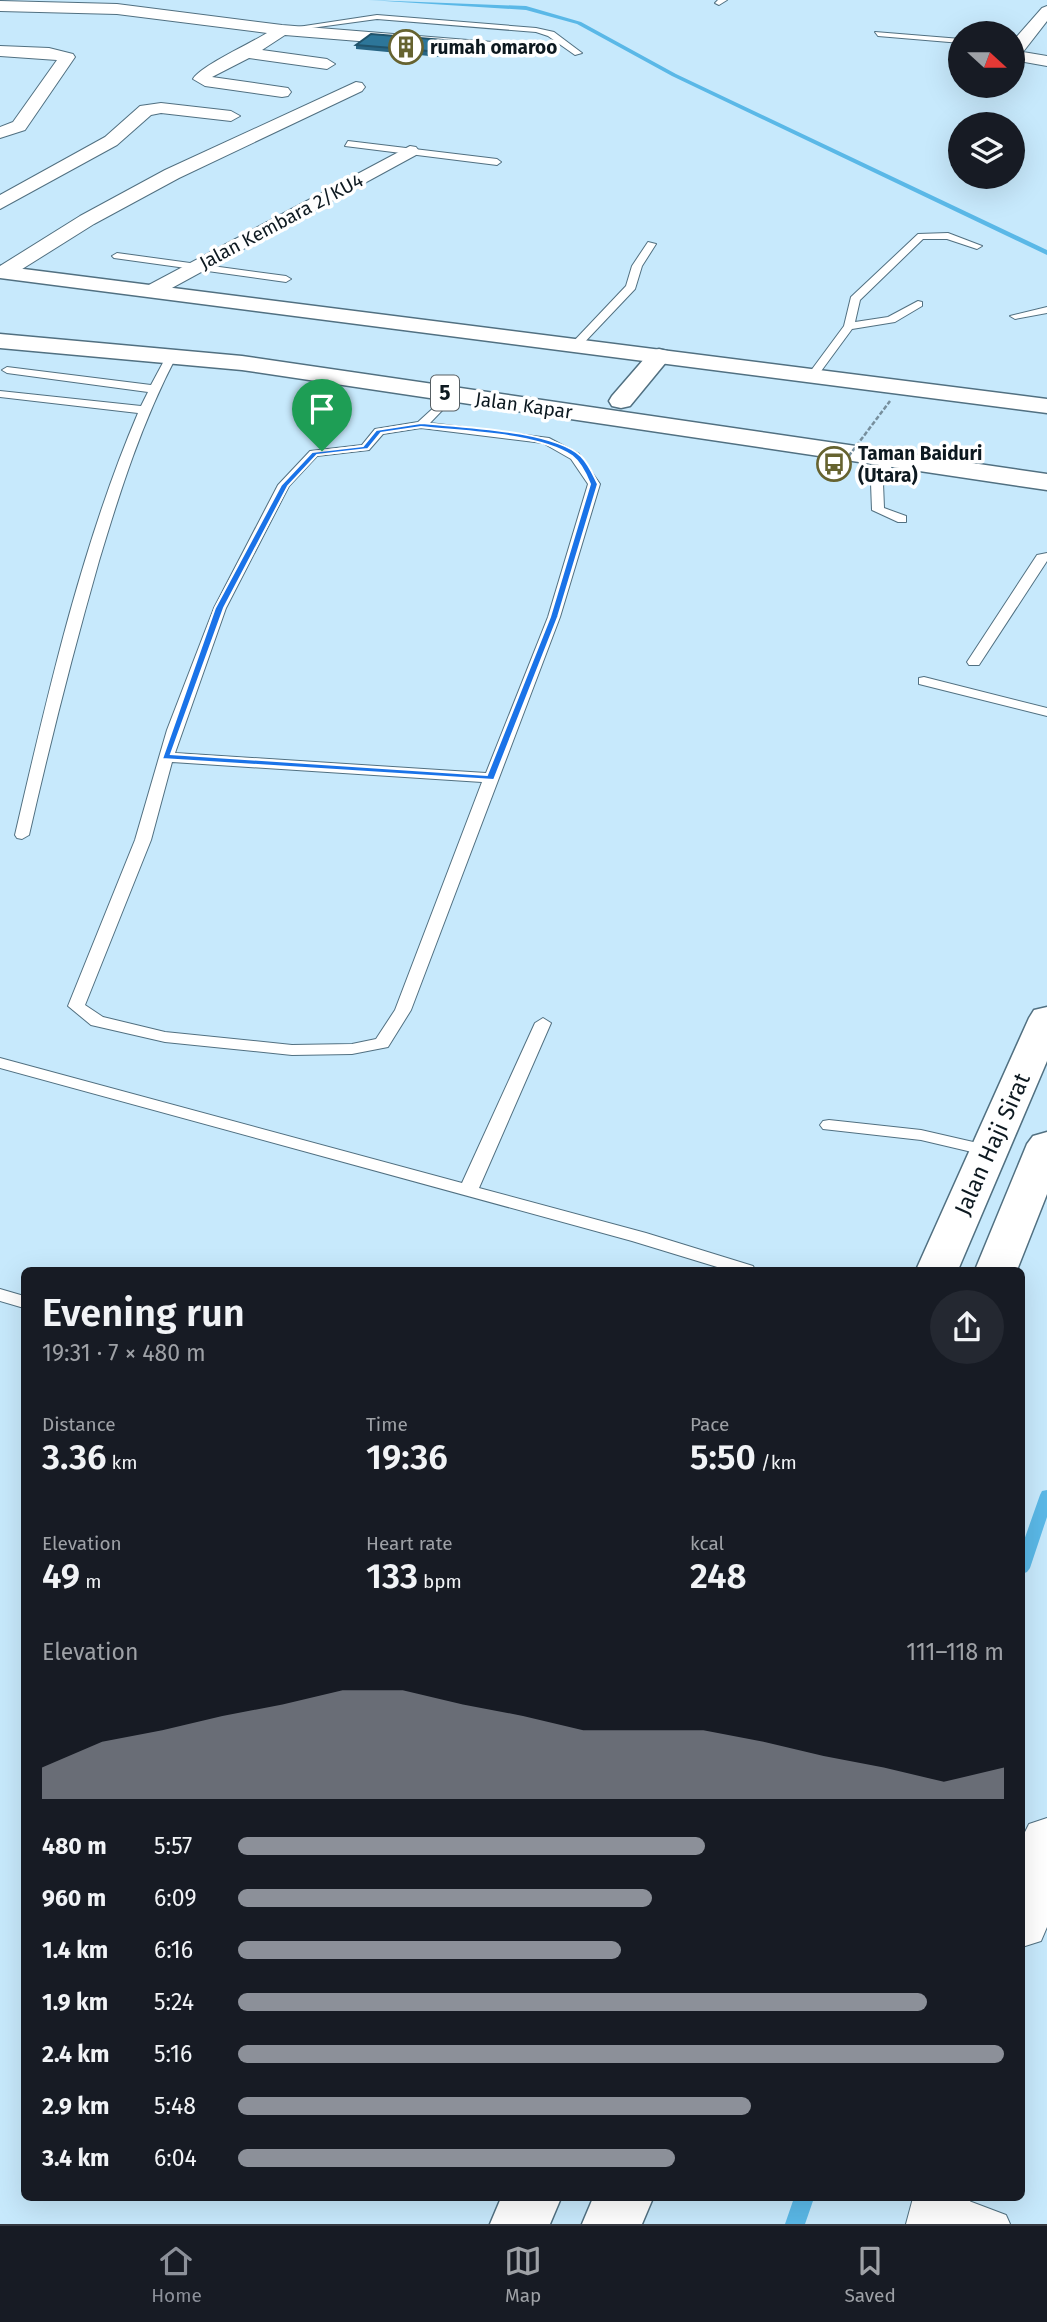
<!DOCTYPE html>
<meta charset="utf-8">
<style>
body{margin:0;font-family:"Fira Sans",sans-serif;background:#242831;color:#f1f3f6;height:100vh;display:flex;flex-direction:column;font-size:26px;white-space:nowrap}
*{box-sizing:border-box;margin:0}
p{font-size:23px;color:#9ea1a6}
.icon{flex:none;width:38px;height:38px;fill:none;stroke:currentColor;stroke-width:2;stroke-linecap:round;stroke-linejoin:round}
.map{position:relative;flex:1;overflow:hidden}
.sheet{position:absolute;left:21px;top:1267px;width:1004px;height:934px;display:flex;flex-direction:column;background:#171b24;border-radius:10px;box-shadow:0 7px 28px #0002}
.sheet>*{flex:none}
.needle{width:46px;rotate:111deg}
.tools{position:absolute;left:948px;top:21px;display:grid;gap:14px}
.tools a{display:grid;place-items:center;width:77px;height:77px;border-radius:50%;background:#171b24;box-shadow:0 7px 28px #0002;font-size:35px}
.pin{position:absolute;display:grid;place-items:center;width:60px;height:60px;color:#fff;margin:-72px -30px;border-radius:50% 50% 50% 0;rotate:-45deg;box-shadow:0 0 7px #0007}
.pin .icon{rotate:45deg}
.round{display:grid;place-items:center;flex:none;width:74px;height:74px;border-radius:37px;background:#242831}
.headline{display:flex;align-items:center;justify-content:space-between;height:119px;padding:0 21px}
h1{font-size:38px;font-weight:600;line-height:52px}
.figures{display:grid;grid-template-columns:repeat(3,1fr);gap:10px;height:119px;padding:7px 21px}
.figures div{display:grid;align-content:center}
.figures b{font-size:35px;font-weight:600}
.figures small{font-size:19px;font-weight:400}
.figures p{font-size:19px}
.chart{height:196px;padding:14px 21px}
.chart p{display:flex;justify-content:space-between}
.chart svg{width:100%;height:126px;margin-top:7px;fill:#8c9099;opacity:.7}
ul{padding:0 21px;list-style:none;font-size:23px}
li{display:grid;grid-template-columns:112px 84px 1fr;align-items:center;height:52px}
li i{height:18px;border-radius:9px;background:#8c9099}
.dock{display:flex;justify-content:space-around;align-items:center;height:98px;border-top:2px solid #363941;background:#171b24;font-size:19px;color:#9ea1a6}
.dock a{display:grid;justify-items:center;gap:4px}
.dock .on{color:#8c9099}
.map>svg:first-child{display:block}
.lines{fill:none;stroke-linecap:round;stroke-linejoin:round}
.stream{fill:#5ab8e7;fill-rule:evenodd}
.lane-casing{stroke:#517081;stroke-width:2}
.street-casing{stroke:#517081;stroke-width:2}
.secondary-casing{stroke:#517081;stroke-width:3}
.highway-casing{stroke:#517081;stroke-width:3}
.lane{fill:#fff;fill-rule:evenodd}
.street{fill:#fff;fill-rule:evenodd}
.secondary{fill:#fff;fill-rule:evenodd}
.highway{fill:#fff;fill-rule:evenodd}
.path-bridge{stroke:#778f9d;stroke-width:2.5;stroke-dasharray:4.5 2;stroke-linecap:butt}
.wall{fill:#276584}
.shaded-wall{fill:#20536b}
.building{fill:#2d7699;stroke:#20536b;stroke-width:2}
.route{fill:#1a73e8;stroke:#fff;stroke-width:2;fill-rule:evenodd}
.labels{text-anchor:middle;stroke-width:7;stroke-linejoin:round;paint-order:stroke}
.far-poi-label{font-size:19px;font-weight:bold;fill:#0d1920;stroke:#fff;text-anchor:start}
.far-street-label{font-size:19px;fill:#0d1920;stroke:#fff}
.shield{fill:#fff;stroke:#565e63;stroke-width:2}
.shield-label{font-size:21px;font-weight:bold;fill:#0d1920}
.street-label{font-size:23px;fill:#0d1920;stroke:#fff}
</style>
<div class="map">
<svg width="1047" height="2224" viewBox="0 0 1047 2224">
<rect width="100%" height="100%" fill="#c7e9fc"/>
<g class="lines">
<path class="stream" d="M369,0L526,6L581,22L676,74L1047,250V255L672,76L577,24L526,10Z
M1047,1490V1517L1030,1568L1027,1572L1022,1574V1546L1040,1495L1042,1491Z
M794,2198H814L805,2224H785Z"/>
<g class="lane-casing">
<path id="lane" d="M718,0H727L719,5L715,3Z
M377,15L536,28L554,32L582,53L575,55L548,36L536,32L377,19L282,32L278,30Z
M875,32L961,39V43L878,36Z
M348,141L497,159L501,162L497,165L345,146Z
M918,234L948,233L982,246L977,249L947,239H923L860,300L855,322L888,317L918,301L922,302V306L895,322L852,329L816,378H808L807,376L844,326L851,297Z
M648,242L656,244L642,266L635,289L580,347H572V343L626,286L632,266Z
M117,253L286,276L291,279L286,282L114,258L112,256Z
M1047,307V313L1015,319L1010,316Z
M171,354L176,357C142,422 120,491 99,561C73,652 50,743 29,835L22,839L17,838L15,835C48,693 81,547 138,413L0,397V391L141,406L148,392L7,373L2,370L7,367L151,385L166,357Z
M452,391L456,392V396L430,423L549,438L579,454L600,484L560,617L411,1010L388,1047L352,1054L292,1055L165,1042L91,1025L68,1006L135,840L167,730L214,608L278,485L310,451L362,445L375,429L418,422ZM421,428L543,443L571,459L588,484L548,617L486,773L175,753L226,608L289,486L317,456L369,450L383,434ZM172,762L482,782L395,1010L376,1039L352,1044L292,1045L165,1032L103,1017L85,1005L151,840Z
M885,458L895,460L883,483L884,508L906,516V522H898L872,510L871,483Z
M1047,553V561L979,665H969L967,662L1037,555Z
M924,677L1047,708V716L919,684V678Z
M543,1018L551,1023L479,1188L646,1233L753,1266L755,1270H727L632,1241L0,1068V1058L462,1183L535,1023Z
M829,1120L921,1130L995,1147L998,1151L989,1156L921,1140L823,1129L820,1125L823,1121Z
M0,1289L24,1296V1308L0,1301Z
M933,2198H961L1006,2215L1010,2224H960L934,2214L930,2205Z"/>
</g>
<g class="street-casing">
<path id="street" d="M0,1L117,4L282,25L505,43L513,48L505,53L285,35L262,50L327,59L335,64L327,69L249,58L212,77L288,88L291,92L288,96L282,97L205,86L193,79C199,67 251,43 267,33L117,14L0,11Z
M1047,6V21L1023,52L1047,56V66L1013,60V41L1042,8Z
M0,46L49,48L73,54L75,57L25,130L0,138V127L13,122L57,60L0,56Z
M356,82L362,83L365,87L362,91L179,178L94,224L11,276L0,277V266L80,216L165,170Z
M161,103L231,111L240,116L231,121L161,113L151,115L117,145L0,209V195L105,137L140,106Z
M410,146L416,147L419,151L416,155L159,295H145L142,291L145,287Z
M1047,1818V1927L1041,1941L1022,1947V1838L1029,1824Z
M913,2198H971L964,2224H906Z"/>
</g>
<g class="secondary-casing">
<path id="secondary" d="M0,266L1047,399V413L0,278Z
M1047,1007V1061L958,1270H916L1029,1018L1034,1010Z
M1047,1132V1194L1017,1270H975L1027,1144L1033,1136Z
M501,2198H561L550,2224H490Z
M593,2198H653L642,2224H582Z"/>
</g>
<g class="highway-casing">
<path id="highway" d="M0,334L242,356L1047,474V490L242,370L0,348Z
M659,349L667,351L671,356L667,361L630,406L621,408L612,406L609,401L612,396L651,351Z"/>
</g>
<use href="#lane" class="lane"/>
<use href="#street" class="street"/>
<use href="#secondary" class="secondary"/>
<use href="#highway" class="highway"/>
<path class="path-bridge" d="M833,477L890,401"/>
</g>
<path class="wall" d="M356,45L456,46L440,57L356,49Z"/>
<path class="shaded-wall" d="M456,41V46L440,57V52Z"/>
<path class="building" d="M371,34L456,41L440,52L356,45Z"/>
<path class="route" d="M421,423C460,427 553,430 581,456C589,464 593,474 598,484L558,617L494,780L162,759L215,608L281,485L312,452L363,446L376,430ZM421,427C463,432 538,433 572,456C581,463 586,474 590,484L550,617L487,775L171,754L224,608L288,486L317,455L368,449L381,433Z"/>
<defs>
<g id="building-ring" transform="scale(1.75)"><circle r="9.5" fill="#fff" stroke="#666330" stroke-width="1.5"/><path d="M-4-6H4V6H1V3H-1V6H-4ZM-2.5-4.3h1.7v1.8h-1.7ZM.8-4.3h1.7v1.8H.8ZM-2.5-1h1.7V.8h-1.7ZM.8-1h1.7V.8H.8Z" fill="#666330"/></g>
<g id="bus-ring" transform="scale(1.75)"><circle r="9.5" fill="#fff" stroke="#666330" stroke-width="1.5"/><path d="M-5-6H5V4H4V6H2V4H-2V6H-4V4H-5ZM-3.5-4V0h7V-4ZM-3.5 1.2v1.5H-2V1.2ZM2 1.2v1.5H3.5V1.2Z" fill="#666330"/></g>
</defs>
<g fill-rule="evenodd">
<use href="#building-ring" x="406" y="47"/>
<use href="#bus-ring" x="834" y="464"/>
</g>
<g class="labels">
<g class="far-poi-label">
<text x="430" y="54">rumah omaroo</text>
<text x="858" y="460">Taman Baiduri<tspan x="858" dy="22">(Utara)</tspan></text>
</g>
<g class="far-street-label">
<text transform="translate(281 221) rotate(-28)" y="7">Jalan Kembara 2/KU4</text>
<text transform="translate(524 405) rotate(8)" y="7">Jalan Kapar</text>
</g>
<rect class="shield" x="431" y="375.5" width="28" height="35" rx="5"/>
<g class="shield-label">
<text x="445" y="400">5</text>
</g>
<g class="street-label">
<text transform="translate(992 1144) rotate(-66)" y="8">Jalan Haji Sirat</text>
</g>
</g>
</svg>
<div class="tools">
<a><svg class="needle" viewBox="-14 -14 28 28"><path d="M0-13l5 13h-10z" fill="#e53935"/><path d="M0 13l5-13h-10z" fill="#9ea1a6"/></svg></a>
<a><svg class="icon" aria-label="layers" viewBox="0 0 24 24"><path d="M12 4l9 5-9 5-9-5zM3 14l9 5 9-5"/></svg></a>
</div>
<div class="pin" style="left:322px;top:451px;background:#1e9e55"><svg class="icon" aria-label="arrive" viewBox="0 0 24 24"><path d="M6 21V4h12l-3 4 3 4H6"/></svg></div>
<section class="sheet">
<div class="headline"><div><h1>Evening run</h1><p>19:31 · 7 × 480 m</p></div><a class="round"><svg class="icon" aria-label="share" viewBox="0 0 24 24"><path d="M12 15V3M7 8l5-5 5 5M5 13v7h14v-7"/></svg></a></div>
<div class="figures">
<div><p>Distance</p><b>3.36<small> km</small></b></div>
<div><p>Time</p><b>19:36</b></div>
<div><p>Pace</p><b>5:50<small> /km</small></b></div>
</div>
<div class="figures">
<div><p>Elevation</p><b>49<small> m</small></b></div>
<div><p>Heart rate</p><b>133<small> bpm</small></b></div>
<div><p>kcal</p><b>248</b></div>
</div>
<div class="chart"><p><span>Elevation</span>111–118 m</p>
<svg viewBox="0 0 160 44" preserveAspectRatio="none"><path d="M0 44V33L10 24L20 20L30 15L40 11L50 6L60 6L70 11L80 15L90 20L100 20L110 20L120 24L130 29L140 33L150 38L160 33V44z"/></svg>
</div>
<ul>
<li><b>480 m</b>5:57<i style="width:61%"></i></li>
<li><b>960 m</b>6:09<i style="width:54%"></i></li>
<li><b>1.4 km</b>6:16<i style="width:50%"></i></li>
<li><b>1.9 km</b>5:24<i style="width:90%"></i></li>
<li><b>2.4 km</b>5:16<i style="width:100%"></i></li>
<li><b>2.9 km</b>5:48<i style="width:67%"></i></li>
<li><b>3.4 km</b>6:04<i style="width:57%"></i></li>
</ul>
</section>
</div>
<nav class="dock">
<a class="on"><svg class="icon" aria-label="home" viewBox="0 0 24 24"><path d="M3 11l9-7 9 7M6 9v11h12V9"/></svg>Home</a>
<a><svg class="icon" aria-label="map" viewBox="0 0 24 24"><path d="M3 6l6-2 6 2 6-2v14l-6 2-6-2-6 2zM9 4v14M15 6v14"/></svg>Map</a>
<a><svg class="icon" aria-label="saved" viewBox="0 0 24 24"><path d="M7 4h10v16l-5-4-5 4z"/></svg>Saved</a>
</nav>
